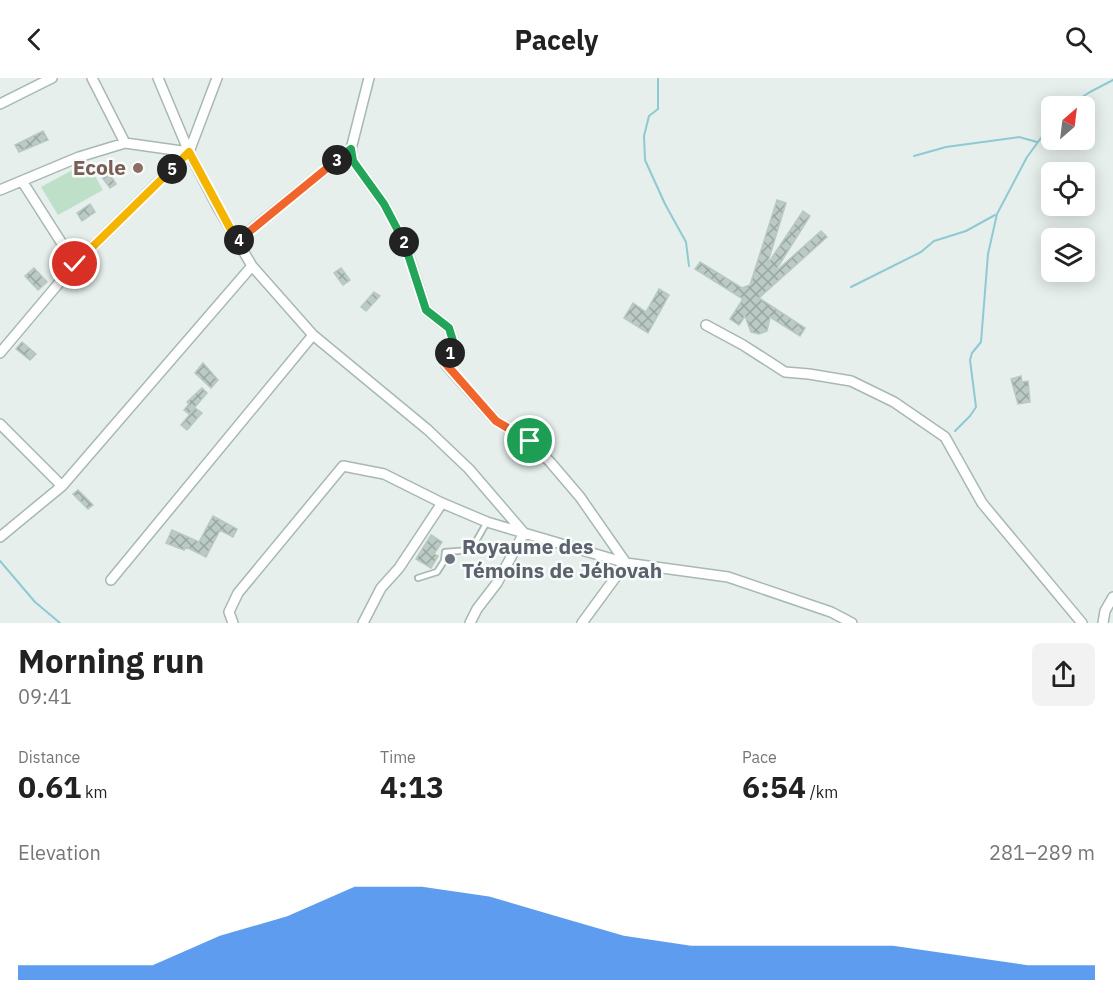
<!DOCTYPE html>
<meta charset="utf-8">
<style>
body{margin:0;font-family:"IBM Plex Sans",sans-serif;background:#f2f2f2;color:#222;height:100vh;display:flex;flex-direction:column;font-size:22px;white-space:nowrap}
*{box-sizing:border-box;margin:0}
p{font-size:20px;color:#767676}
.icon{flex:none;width:33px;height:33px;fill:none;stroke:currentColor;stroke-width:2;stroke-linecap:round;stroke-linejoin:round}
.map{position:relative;height:545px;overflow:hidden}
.side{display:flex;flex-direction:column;background:#fff;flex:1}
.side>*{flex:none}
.needle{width:39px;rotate:28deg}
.tools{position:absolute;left:1041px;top:18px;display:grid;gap:12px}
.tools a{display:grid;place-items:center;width:54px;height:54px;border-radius:9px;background:#fff;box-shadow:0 3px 15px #0003;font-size:30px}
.pin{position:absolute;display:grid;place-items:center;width:51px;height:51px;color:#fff;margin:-26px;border:3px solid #fff;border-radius:50%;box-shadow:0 2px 6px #0007}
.km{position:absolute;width:30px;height:30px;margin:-15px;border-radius:50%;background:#222;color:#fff;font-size:16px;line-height:30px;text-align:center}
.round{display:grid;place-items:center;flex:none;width:63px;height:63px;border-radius:9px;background:#f2f2f2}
.headline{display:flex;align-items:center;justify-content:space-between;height:102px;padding:0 18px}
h1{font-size:33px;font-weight:800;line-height:45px}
.figures{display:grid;grid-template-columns:repeat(3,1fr);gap:9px;height:102px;padding:6px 18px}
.figures div{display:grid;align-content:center}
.figures b{font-size:30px;font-weight:800}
.figures small{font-size:16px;font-weight:400}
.figures p{font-size:16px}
.chart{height:168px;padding:12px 18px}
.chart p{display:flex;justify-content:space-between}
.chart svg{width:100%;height:108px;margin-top:6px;fill:#1a73e8;opacity:.7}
header{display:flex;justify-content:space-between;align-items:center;height:78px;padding:0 18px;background:#fff;font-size:27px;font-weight:800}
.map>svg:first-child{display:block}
.green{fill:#bfe0c8}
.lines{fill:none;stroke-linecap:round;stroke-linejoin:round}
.stream{stroke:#8ec9d4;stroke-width:2}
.building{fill:url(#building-cross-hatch);stroke:#b8c9c2;stroke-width:1.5}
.lane-casing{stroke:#a8b8b2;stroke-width:8}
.street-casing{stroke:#a8b8b2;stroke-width:12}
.lane{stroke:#fff;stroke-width:4.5}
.street{stroke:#fff;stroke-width:9}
.split-1-casing{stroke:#fff;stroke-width:12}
.split-2-casing{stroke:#fff;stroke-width:12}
.split-3-casing{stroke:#fff;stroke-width:12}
.split-4-casing{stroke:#fff;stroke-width:12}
.split-5-casing{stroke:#fff;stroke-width:12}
.split-6-casing{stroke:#fff;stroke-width:12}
.split-1{stroke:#f0652b;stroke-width:8}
.split-2{stroke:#22a559;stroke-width:8}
.split-3{stroke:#22a559;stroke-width:8}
.split-4{stroke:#f0652b;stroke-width:8}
.split-5{stroke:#f5b400;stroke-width:8}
.split-6{stroke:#f5b400;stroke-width:8}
.education-dot{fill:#8d6e63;stroke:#f7fbf9;stroke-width:2}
.worship-dot{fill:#6b7280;stroke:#f7fbf9;stroke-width:2}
.labels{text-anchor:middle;stroke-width:5;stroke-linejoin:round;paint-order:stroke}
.education-label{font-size:21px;font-weight:bold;fill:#785e54;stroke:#f7fbf9;text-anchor:end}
.worship-label{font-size:21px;font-weight:bold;fill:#5b616d;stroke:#f7fbf9;text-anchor:start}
</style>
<header><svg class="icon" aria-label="back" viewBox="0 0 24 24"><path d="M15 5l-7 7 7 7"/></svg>Pacely<svg class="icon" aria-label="search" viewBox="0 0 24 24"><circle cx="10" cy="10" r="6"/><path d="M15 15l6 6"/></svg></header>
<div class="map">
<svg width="1113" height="545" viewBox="0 0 1113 545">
<defs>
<pattern id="building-cross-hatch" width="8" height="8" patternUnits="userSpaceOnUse" patternTransform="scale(1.5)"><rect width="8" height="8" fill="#bbcac4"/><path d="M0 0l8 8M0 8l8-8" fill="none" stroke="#98a6a0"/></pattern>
</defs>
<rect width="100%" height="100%" fill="#e6efeb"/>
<path class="green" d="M87,84L103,112L58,137L41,109Z"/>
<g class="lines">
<path class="stream" d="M658,0V31L649,38L644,58L645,82L665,126L686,164L689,188
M1068,28L1090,14L1113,2
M914,78L946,69L1019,59L1037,64
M851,209L921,174L934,163L966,153L995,137
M955,353L970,338L976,329L970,282L972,275L981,264L988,176L997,136L1027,79L1052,45
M0,483L35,524L60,545"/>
</g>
<path class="building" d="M43,53L48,62L19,74L15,67Z
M108,93L116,106L110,110L101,98Z
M777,122L786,125L767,187L803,133L810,138L774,195L821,153L827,159L759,220L805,250L800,258L770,239L767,253L759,256L751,254L745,238L739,247L730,241L743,221L695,191L700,184L742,210L750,207Z
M90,126L95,134L82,143L77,135Z
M34,190L47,204L38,212L25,198Z
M341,190L350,202L343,207L334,195Z
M659,211L669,217L648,255L624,240L633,225L646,234Z
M374,214L380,218L366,233L361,229Z
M22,264L36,276L30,282L16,271Z
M203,285L218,302L211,310L195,295Z
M1021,298L1022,304L1028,303L1030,324L1018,326L1011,301Z
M202,310L207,315L189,336L184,332L189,326L187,324Z
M195,330L202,335L187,352L181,347Z
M78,412L93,427L88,431L73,416Z
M213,438L237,451L233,459L220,452L206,479L186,469L184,472L166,465L172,452L199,464Z
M431,457L442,464L434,476L438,478L431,490L416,481Z"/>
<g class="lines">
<g class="lane-casing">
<path id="lane" d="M418,500L437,494L444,483L445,474L471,472L487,444"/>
</g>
<g class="street-casing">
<path id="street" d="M92,0L125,65
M158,0L189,74L217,128L252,188L313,257L428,352L469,391L524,455L626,485L728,499L831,534L852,545
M369,0L351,71L353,83L384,126L405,166L426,232L449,250L453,263L446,287L496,343L530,363L551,385L580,419L626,485L582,545
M0,26L52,0
M22,103L75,186
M0,112L79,79L125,65L189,74
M237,163L351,71
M706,247L743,267L785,294L809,296L851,303L894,324L945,359L982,425L1082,545
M0,275L75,186L189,74L217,0
M0,346L62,408
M0,459L62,408L252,188
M111,502L313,257
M233,545L229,534L238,515L343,388L384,396L442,425L487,444L524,455L497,505L477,531L470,545
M363,545L381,510L399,490L442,425
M1103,545L1105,533L1113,519"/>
</g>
<use href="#lane" class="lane"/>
<use href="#street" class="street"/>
</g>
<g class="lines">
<g class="split-1-casing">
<path id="split-1" d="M450,275L446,286L496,343L530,363"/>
</g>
<g class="split-2-casing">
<path id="split-2" d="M404,164L426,232L449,250L453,263L450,275"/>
</g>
<g class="split-3-casing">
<path id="split-3" d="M337,82L351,71L353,83L384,126L404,164"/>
</g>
<g class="split-4-casing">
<path id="split-4" d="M239,162L337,82"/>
</g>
<g class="split-5-casing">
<path id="split-5" d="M172,91L189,74L237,163L239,162"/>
</g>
<g class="split-6-casing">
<path id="split-6" d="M75,186L172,91"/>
</g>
<use href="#split-1" class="split-1"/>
<use href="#split-2" class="split-2"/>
<use href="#split-3" class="split-3"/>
<use href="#split-4" class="split-4"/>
<use href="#split-5" class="split-5"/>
<use href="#split-6" class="split-6"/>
</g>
<circle class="education-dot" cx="138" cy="90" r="6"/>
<circle class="worship-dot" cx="450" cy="481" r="6"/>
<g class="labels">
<g class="education-label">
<text x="126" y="97">Ecole</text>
</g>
<g class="worship-label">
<text x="462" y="476">Royaume des<tspan x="462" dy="24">Témoins de Jéhovah</tspan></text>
</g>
</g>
</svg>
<div class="tools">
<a><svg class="needle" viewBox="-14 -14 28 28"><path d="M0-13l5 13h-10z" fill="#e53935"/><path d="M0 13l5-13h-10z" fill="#767676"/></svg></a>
<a><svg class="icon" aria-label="locate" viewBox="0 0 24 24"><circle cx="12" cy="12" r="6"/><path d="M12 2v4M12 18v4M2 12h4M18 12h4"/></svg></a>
<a><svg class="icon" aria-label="layers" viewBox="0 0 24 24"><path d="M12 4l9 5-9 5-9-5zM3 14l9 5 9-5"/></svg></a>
</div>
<div class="pin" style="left:530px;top:363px;background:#1e9e55"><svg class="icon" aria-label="arrive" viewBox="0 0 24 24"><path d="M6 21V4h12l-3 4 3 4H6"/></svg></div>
<div class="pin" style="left:75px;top:186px;background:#d93025"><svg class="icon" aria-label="check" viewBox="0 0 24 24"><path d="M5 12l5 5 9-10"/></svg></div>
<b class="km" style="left:450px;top:275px">1</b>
<b class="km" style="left:404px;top:164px">2</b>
<b class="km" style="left:337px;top:82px">3</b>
<b class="km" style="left:239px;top:162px">4</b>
<b class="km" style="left:172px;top:91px">5</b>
</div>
<section class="side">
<div class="headline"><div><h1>Morning run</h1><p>09:41</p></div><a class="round"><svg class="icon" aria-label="share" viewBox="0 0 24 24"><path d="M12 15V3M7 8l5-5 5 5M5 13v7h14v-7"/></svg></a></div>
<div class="figures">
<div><p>Distance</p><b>0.61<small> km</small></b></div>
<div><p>Time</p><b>4:13</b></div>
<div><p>Pace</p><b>6:54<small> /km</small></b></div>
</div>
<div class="chart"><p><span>Elevation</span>281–289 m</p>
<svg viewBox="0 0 160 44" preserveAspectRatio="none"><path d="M0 44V38L10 38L20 38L30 26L40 18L50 6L60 6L70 10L80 18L90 26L100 30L110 30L120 30L130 30L140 34L150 38L160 38V44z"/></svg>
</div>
</section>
